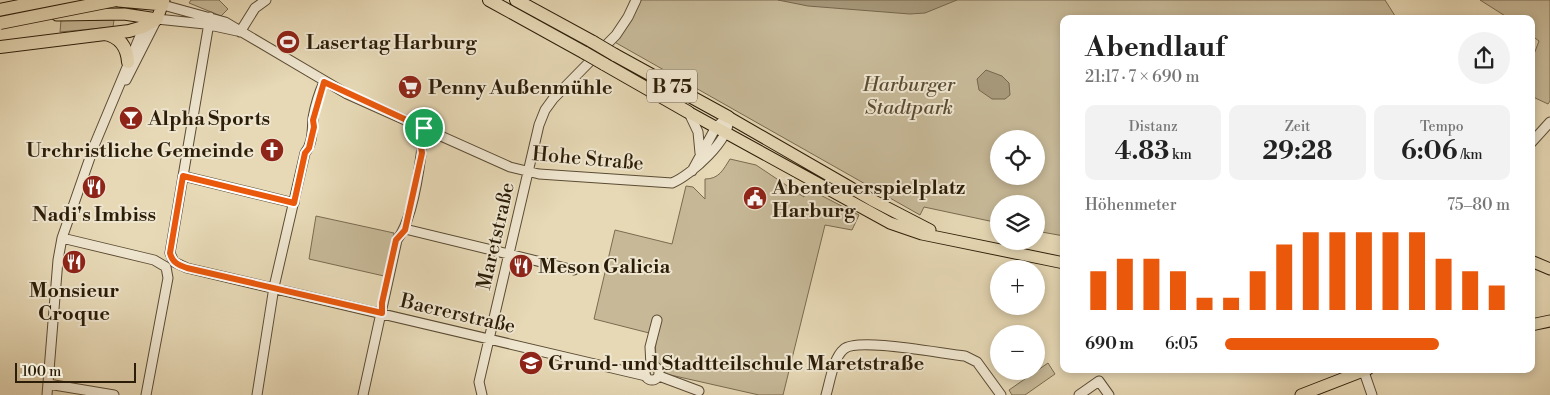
<!DOCTYPE html>
<html lang="de">
<meta charset="utf-8">
<style>
body{margin:0;font-family:"Libre Bodoni",serif;background:#f2f2f2;color:#222;height:100vh;display:flex;flex-direction:column;font-size:19px;white-space:nowrap}
*{box-sizing:border-box;margin:0}
p{font-size:16px;color:#767676}
.icon{flex:none;width:28px;height:28px;fill:none;stroke:currentColor;stroke-width:2;stroke-linecap:round;stroke-linejoin:round}
.map{position:relative;flex:1;overflow:hidden}
.sheet{position:absolute;left:1060px;top:15px;width:475px;height:358px;display:flex;flex-direction:column;background:#fff;border-radius:10px;box-shadow:0 2px 8px #0003}
.sheet>*{flex:none}
.tools{position:absolute;left:990px;top:130px;display:grid;gap:10px}
.tools a{display:grid;place-items:center;width:55px;height:55px;border-radius:50%;background:#fff;box-shadow:0 2px 8px #0003;font-size:25px}
.scale{position:absolute;left:15px;bottom:12px;width:121px;box-sizing:border-box;padding-left:5px;border:2px solid #2c1d08;border-top:0;font-size:14px;line-height:18px;white-space:nowrap;color:#2c1d08;-webkit-text-stroke:4px #efe6d0;paint-order:stroke}
.pin{position:absolute;display:grid;place-items:center;width:42px;height:42px;color:#fff;margin:-21px;border:2px solid #fff;border-radius:50%;box-shadow:0 1px 5px #0007}
.round{display:grid;place-items:center;flex:none;width:52px;height:52px;border-radius:26px;background:#f2f2f2}
.headline{display:flex;align-items:center;justify-content:space-between;height:85px;padding:0 25px}
h1{font-size:28px;font-weight:800;line-height:38px}
.metrics{display:grid;grid-template-columns:repeat(3,1fr);gap:8px;height:85px;padding:5px 25px}
.metrics div{display:grid;align-content:center;border-radius:10px;background:#f2f2f2;text-align:center}
.metrics b{font-size:25px;font-weight:800}
.metrics small{font-size:14px;font-weight:400}
.metrics p{font-size:14px}
.chart{height:140px;padding:10px 25px}
.chart p{display:flex;justify-content:space-between}
.chart svg{width:100%;height:90px;margin-top:5px;stroke:#ea580c;stroke-width:6}
ul{padding:0 25px;list-style:none;font-size:16px}
li{display:grid;grid-template-columns:80px 60px 1fr;align-items:center;height:38px}
li i{height:12px;border-radius:6px;background:#ea580c}
.map>svg:first-child{display:block}
.green{fill:#c7b998;stroke:#7a6b50;fill-rule:evenodd}
.water{fill:#a7997b;stroke:#76674d}
.lines{fill:none;stroke-linecap:round;stroke-linejoin:round}
.minor-casing{stroke:#5b4c34;stroke-width:11}
.major-casing{stroke:#2c1d08;stroke-width:13}
.highway-casing{stroke:#2c1d08;stroke-width:14}
.minor{stroke:#efe6d0;stroke-width:9}
.major{stroke:#e7d9b6;stroke-width:11}
.highway{stroke:#e7d9b6;stroke-width:12}
.highway-bridge-casing{stroke:#2c1d08;stroke-width:14;stroke-linecap:butt}
.highway-bridge{stroke:#e7d9b6;stroke-width:12}
.route-casing{stroke:#fff;stroke-width:10}
.route{stroke:#ea580c;stroke-width:6}
.labels{text-anchor:middle;stroke-width:4;stroke-linejoin:round;paint-order:stroke}
.shield{fill:#efe6d0;stroke:#665944;stroke-width:1}
.shield-label{font-size:19px;font-weight:bold;fill:#2c1d08}
.poi-label{font-size:20px;font-weight:bold;fill:#2c1d08;stroke:#efe6d0;text-anchor:start}
.park-label{font-size:20px;font-style:italic;fill:#5a4c33;stroke:#efe6d0}
.street-label{font-size:20px;fill:#2c1d08;stroke:#efe6d0}
</style>
<div class="map">
<svg width="1550" height="395" viewBox="0 0 1550 395">
<rect width="100%" height="100%" fill="#e7d9b6"/>
<filter id="stains"><feTurbulence type="fractalNoise" baseFrequency=".004" numOctaves="4"/><feColorMatrix values="0 0 0 0 .2 0 0 0 0 .09 0 0 0 0 .02 0 0 0 .5 -.17"/></filter>
<radialGradient id="worn" r=".72"><stop offset=".6" stop-color="#630" stop-opacity="0"/><stop offset="1" stop-color="#630" stop-opacity=".3"/></radialGradient>
<path class="green" d="M191,0H219L228,9L221,16L189,3Z
M636,0H1385L1397,19H1064V236L1036,231V204H999V223L924,207L920,215L611,40ZM999,139H1036V176H999Z
M1480,0H1550V101L1548,104L1531,96V62L1539,41L1531,35V19H1510Z
M61,20H114L113,27L60,32Z
M730,159L756,165L804,197L803,186L859,215L852,230L825,225L783,395H759L666,374C655,360 654,352 657,335L594,319L615,230L672,244L686,186L693,187L705,199V179C719,179 723,170 730,159Z
M316,216L394,233L384,276L309,259Z
M1048,363L1055,374L1025,395H1012L1009,390Z"/>
<path class="water" d="M778,0H957L925,13L910,14L808,6Z
M986,70L1002,76L1009,83L1010,95L1005,99H992L979,90L977,79Z"/>
<g class="lines">
<g class="minor-casing">
<path id="minor" d="M163,5L225,22L347,94L510,167L539,174L672,183C690,176 733,138 728,117L716,127L692,171
M240,32L255,8L266,0
M126,80L157,19L205,24L237,31
M689,113L698,132L700,153
M1531,143L1550,122
M183,176L294,203
M405,229L574,270
M62,238L154,260L166,267
M174,262L187,268L646,376
M174,262L170,253L210,17
M645 373a7 7 0 1 1 14 0a7 7 0 1 1-14 0Z
M651,366L650,347L657,320
M1363,369L1372,395
M659,376L699,391
M48,384L114,395
M47,395L58,260L62,238L94,146L145,24
M146,395L168,278L166,267
M257,395L274,287L305,153C313,143 312,130 313,118C315,106 319,93 324,82
M363,395L397,240C411,222 418,178 421,155C423,145 420,138 423,128
M482,395L479,382L539,125L545,110L553,99L616,35L628,17L636,0
M826,395C830,382 833,358 844,349C858,337 943,354 965,356L977,362L1001,395
M1079,395L1099,381L1109,395"/>
</g>
<g class="major-casing">
<path id="major" d="M107,0L163,5
M57,15L124,14L157,19L164,0
M1,17L48,6L91,1
M688,112L890,223L922,234L1064,263
M728,117L872,200L930,230
M1531,261L1550,269
M1531,325L1550,321
M1301,395L1368,369"/>
</g>
<g class="highway-casing">
<path id="highway" d="M489,0L585,53
M516,0L593,42
M0,10L48,0
M105,34C120,37 127,47 128,62
M0,47L129,31L143,27L157,19
M615,55L728,117
M604,64L688,112"/>
</g>
<use href="#minor" class="minor"/>
<use href="#major" class="major"/>
<use href="#highway" class="highway"/>
<g class="highway-bridge-casing">
<path id="highway-bridge" d="M0,23L116,0
M593,42L615,55
M585,53L604,64"/>
</g>
<use href="#highway-bridge" class="highway-bridge"/>
</g>
<g class="lines">
<g class="route-casing">
<path id="route" d="M324,82L424,128L420,139L422,153L405,230L396,240L382,303V313L187,268C178,265 172,262 170,253L183,176L294,203L305,153L309,148L314,127L313,120Z"/>
</g>
<use href="#route" class="route"/>
</g>
<defs>
<g id="stadium-disc" transform="scale(1.25)"><circle r="9.5" fill="#8f2418" stroke="#efe6d0"/><path d="M0-5a6.5 5 0 1 0 0 10a6.5 5 0 1 0 0-10ZM-3.5-1.8h7v3.6h-7Z" fill="#fff"/></g>
<g id="supermarket-disc" transform="scale(1.25)"><circle r="9.5" fill="#8f2418" stroke="#efe6d0"/><path d="M-6-5.5h2.5l.6 2H6L4.5 2H-2.5L-4.4-4H-6ZM-1.5 3.2a1.3 1.3 0 1 0 .1 0ZM3 3.2a1.3 1.3 0 1 0 .1 0Z" fill="#fff"/></g>
<g id="bar-disc" transform="scale(1.25)"><circle r="9.5" fill="#8f2418" stroke="#efe6d0"/><path d="M-6-5H6L.8 .8V4.5H3.5V6h-7V4.5H-.8V.8Z" fill="#fff"/></g>
<g id="church-disc" transform="scale(1.25)"><circle r="9.5" fill="#8f2418" stroke="#efe6d0"/><path d="M-1.2-6h2.4v3.5h3.3v2.4h-3.3V6h-2.4V-.1h-3.3v-2.4h3.3Z" fill="#fff"/></g>
<g id="restaurant-disc" transform="scale(1.25)"><circle r="9.5" fill="#8f2418" stroke="#efe6d0"/><path d="M-5-6h1v4h1v-4h1v4h1v-4h1v5L-1.5 .5V6h-2V.5L-5-1ZM5-6V6H3V1.5H1.5Q1.5-4 5-6Z" fill="#fff"/></g>
<g id="civic-disc" transform="scale(1.25)"><circle r="9.5" fill="#8f2418" stroke="#efe6d0"/><path d="M-.6-6.5H3V-4.5H.6V-3L4-1V1h2V6H-6V1h2V-1L-.6-3ZM-1.2 2.5V6h2.4V2.5Z" fill="#fff"/></g>
<g id="school-disc" transform="scale(1.25)"><circle r="9.5" fill="#8f2418" stroke="#efe6d0"/><path d="M0-5L7-2L0 1L-7-2ZM-4 1L0 2.5L4 1V4Q0 6-4 4Z" fill="#fff"/></g>
</defs>
<g fill-rule="evenodd">
<use href="#stadium-disc" x="288" y="42"/>
<use href="#supermarket-disc" x="410" y="87"/>
<use href="#bar-disc" x="131" y="118"/>
<use href="#church-disc" x="272" y="150"/>
<use href="#restaurant-disc" x="94" y="187"/>
<use href="#civic-disc" x="755" y="198"/>
<use href="#restaurant-disc" x="74" y="262"/>
<use href="#restaurant-disc" x="521" y="266"/>
<use href="#school-disc" x="531" y="363"/>
</g>
<g class="labels">
<rect class="shield" x="647" y="69.5" width="50" height="33" rx="4"/>
<g class="shield-label">
<text x="672" y="93">B 75</text>
</g>
<g class="poi-label">
<text x="306" y="49">Lasertag Harburg</text>
<text x="428" y="94">Penny Außenmühle</text>
<text x="148" y="125">Alpha Sports</text>
<text x="254" y="157" text-anchor="end">Urchristliche Gemeinde</text>
<text x="772" y="194">Abenteuerspielplatz<tspan x="772" dy="23">Harburg</tspan></text>
<text x="94" y="221" text-anchor="middle">Nadi's Imbiss</text>
<text x="538" y="273">Meson Galicia</text>
<text x="74" y="297" text-anchor="middle">Monsieur<tspan x="74" dy="23">Croque</tspan></text>
<text x="548" y="370">Grund‐ und Stadtteilschule Maretstraße</text>
</g>
<g class="park-label">
<text x="909" y="91">Harburger<tspan x="909" dy="23">Stadtpark</tspan></text>
</g>
<g class="street-label">
<text transform="translate(588 158) rotate(5)" y="7">Hohe Straße</text>
<text transform="translate(495 236) rotate(-77)" y="7">Maretstraße</text>
<text transform="translate(458 313) rotate(13)" y="7">Baererstraße</text>
</g>
</g>
<rect width="100%" height="100%" filter="url(#stains)"/>
<rect width="100%" height="100%" fill="url(#worn)"/>
</svg>
<div class="tools">
<a><svg class="icon" aria-label="locate" viewBox="0 0 24 24"><circle cx="12" cy="12" r="6"/><path d="M12 2v4M12 18v4M2 12h4M18 12h4"/></svg></a>
<a><svg class="icon" aria-label="layers" viewBox="0 0 24 24"><path d="M12 4l9 5-9 5-9-5zM3 14l9 5 9-5"/></svg></a>
<a>+</a>
<a>−</a>
</div>
<div class="scale">100 m</div>
<div class="pin" style="left:424px;top:128px;background:#1e9e55"><svg class="icon" aria-label="arrive" viewBox="0 0 24 24"><path d="M6 21V4h12l-3 4 3 4H6"/></svg></div>
<section class="sheet">
<div class="headline"><div><h1>Abendlauf</h1><p>21:17 · 7 × 690 m</p></div><a class="round"><svg class="icon" aria-label="share" viewBox="0 0 24 24"><path d="M12 15V3M7 8l5-5 5 5M5 13v7h14v-7"/></svg></a></div>
<div class="metrics">
<div><p>Distanz</p><b>4.83<small> km</small></b></div>
<div><p>Zeit</p><b>29:28</b></div>
<div><p>Tempo</p><b>6:06<small> /km</small></b></div>
</div>
<div class="chart"><p><span>Höhenmeter</span>75–80 m</p>
<svg viewBox="0 0 160 44" preserveAspectRatio="none"><path d="M5 44V25M15 44V19M25 44V19M35 44V25M45 44V38M55 44V38M65 44V25M75 44V12M85 44V6M95 44V6M105 44V6M115 44V6M125 44V6M135 44V19M145 44V25M155 44V32"/></svg>
</div>
<ul>
<li><b>690 m</b>6:05<i style="width:75%"></i></li>
</ul>
</section>
</div>
